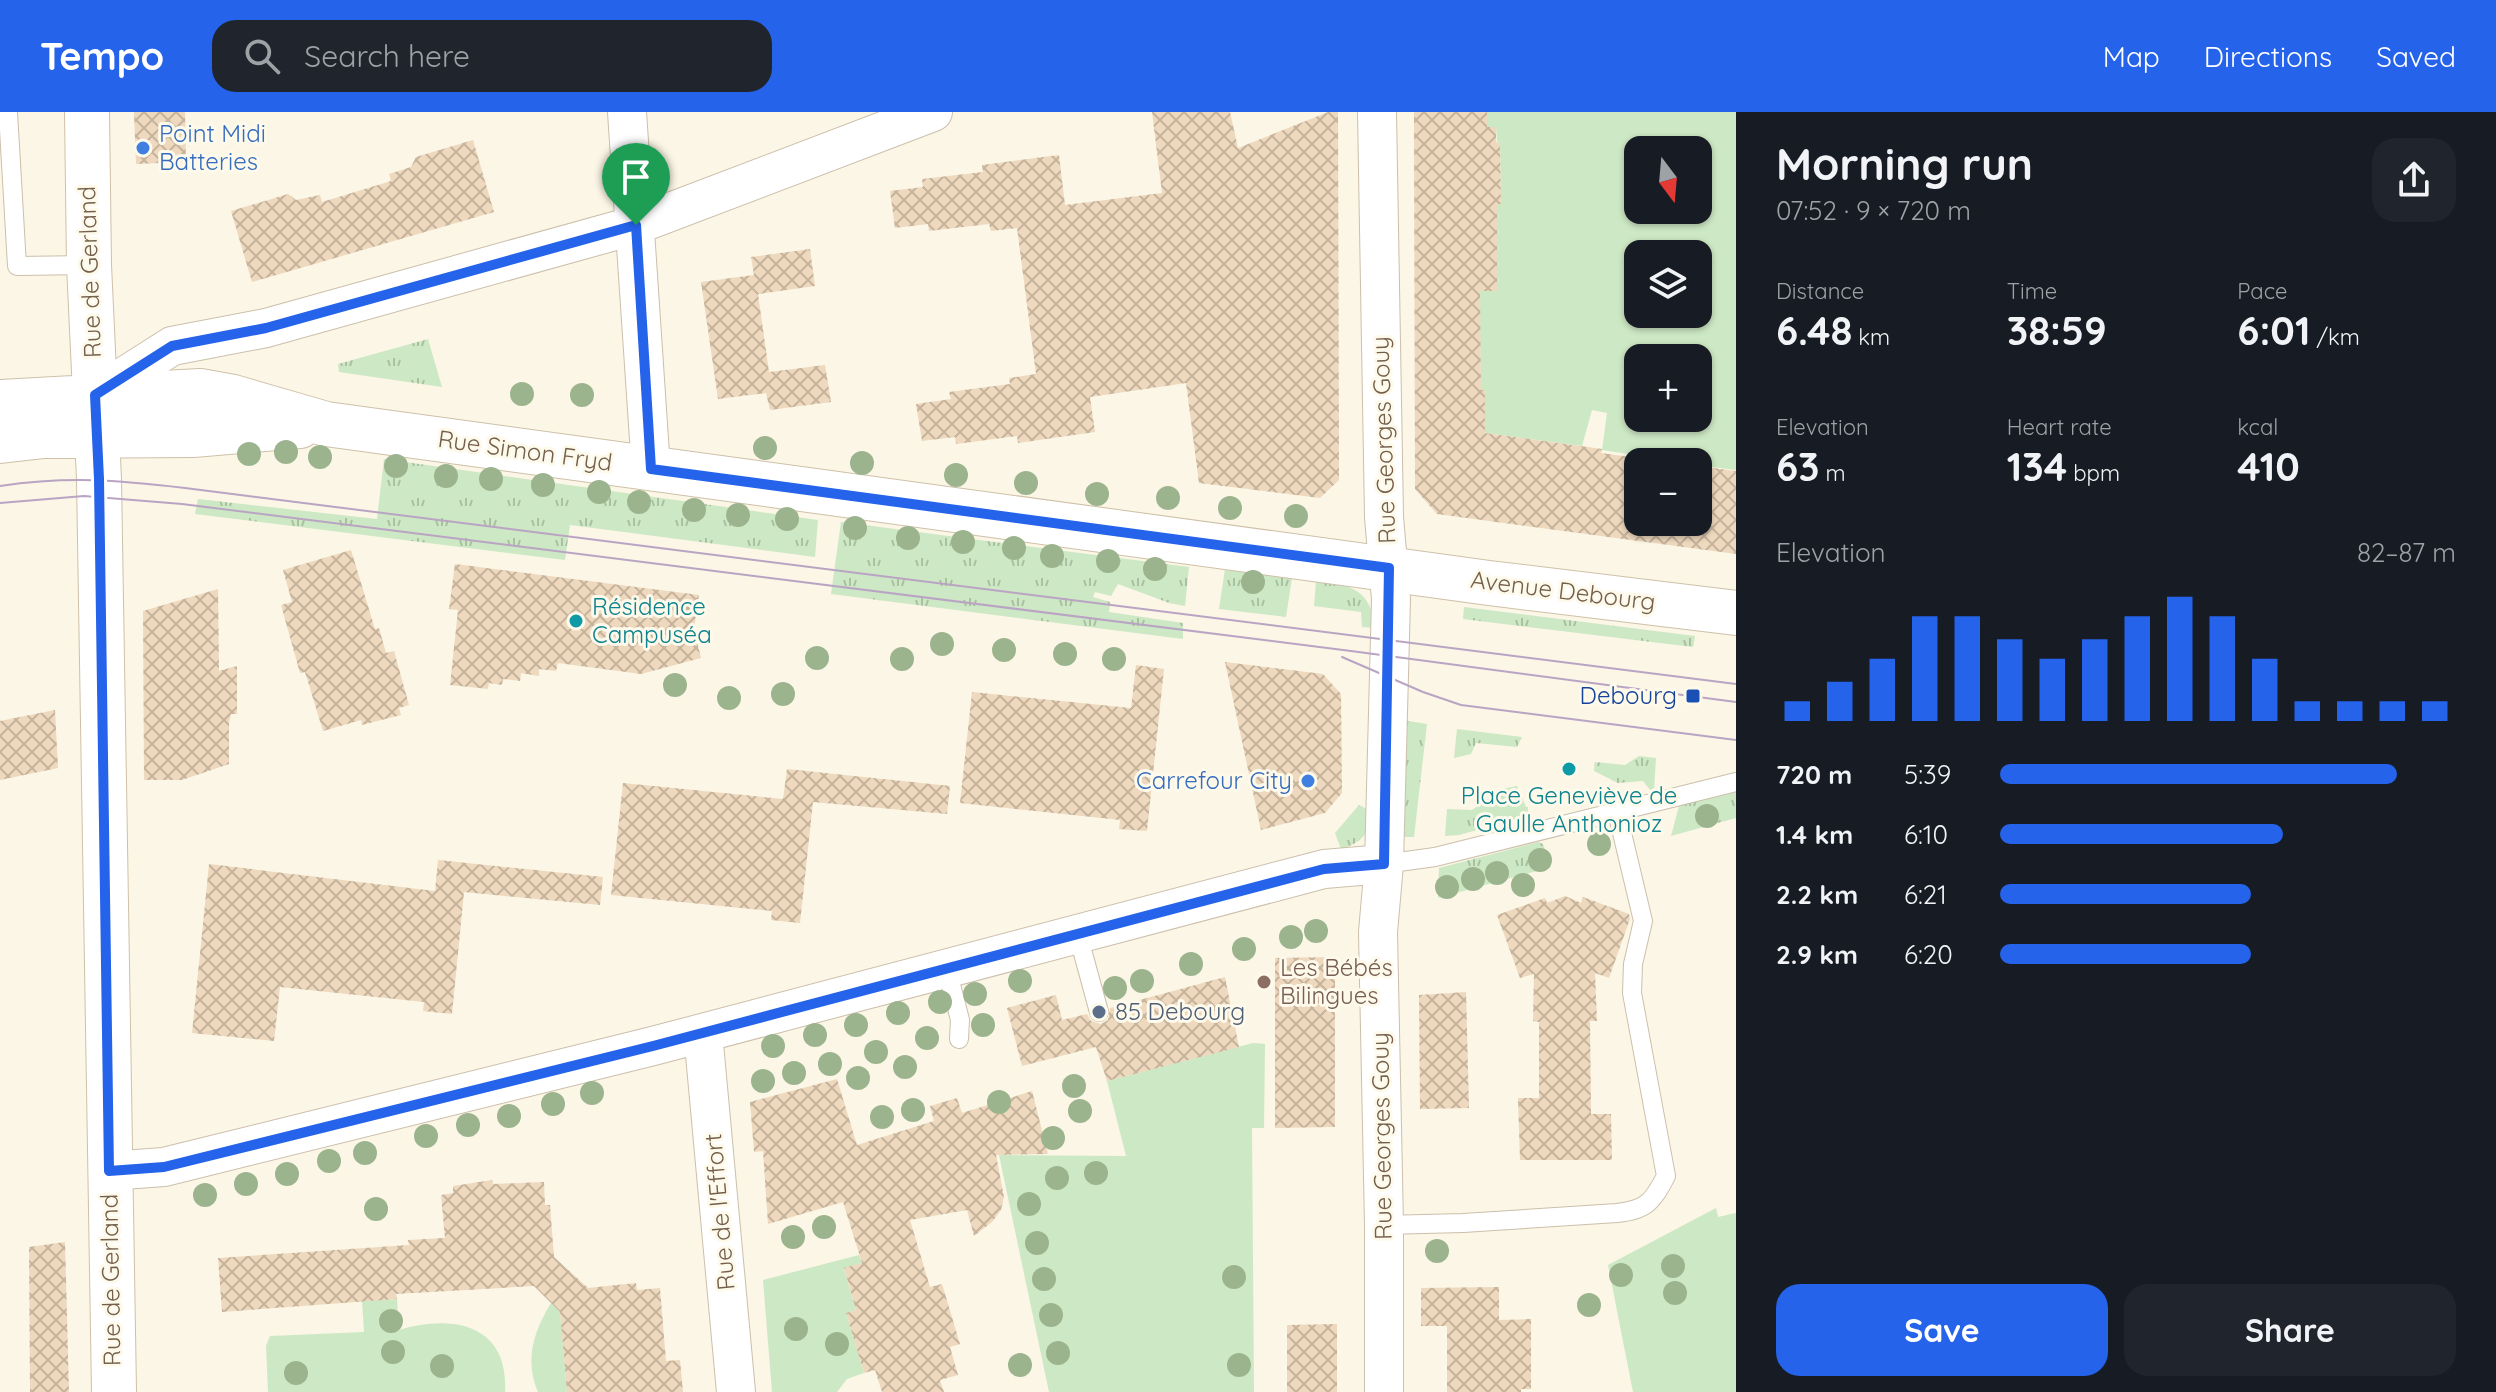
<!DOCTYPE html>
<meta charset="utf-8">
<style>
body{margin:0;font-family:Quicksand,sans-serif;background:#20242c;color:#f1f3f6;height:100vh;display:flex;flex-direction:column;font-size:30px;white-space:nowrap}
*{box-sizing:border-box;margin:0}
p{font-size:26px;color:#9ea1a6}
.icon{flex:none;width:44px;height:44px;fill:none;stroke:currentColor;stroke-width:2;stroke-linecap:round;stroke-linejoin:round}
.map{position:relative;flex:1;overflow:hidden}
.sheet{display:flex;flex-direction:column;background:#171b24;width:760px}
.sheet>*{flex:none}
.needle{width:52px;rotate:164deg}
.buttons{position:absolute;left:1624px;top:24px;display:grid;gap:16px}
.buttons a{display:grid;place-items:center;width:88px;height:88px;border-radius:16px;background:#171b24;box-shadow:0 2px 6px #0004;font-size:40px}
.pin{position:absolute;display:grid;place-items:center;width:68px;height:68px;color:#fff;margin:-82px -34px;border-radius:50% 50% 50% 0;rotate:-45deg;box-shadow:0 0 8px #0007}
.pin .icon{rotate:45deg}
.round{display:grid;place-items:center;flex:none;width:84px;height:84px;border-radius:24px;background:#20242c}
.headline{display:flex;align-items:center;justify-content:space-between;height:136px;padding:0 40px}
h1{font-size:44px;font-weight:800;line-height:60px}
.figures{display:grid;grid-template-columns:repeat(3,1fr);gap:12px;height:136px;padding:8px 40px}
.figures div{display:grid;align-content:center}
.figures b{font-size:40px;font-weight:800}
.figures small{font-size:22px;font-weight:400}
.figures p{font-size:22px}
.chart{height:224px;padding:16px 40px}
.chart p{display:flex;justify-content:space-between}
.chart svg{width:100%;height:144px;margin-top:8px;stroke:#2563eb;stroke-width:6}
.action{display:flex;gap:16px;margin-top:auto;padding:16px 40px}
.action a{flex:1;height:92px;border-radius:24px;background:#2563eb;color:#fff;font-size:32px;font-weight:800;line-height:92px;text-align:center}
.action a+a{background:#20242c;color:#f1f3f6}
ul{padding:0 40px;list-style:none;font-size:26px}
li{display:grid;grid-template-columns:128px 96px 1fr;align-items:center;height:60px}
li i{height:20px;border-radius:10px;background:#2563eb}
header{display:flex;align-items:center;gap:48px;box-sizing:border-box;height:112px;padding:0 40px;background:#2563eb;color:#fff}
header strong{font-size:38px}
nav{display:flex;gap:44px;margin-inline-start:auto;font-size:28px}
.search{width:560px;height:72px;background:#20242c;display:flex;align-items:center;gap:20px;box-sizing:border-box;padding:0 28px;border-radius:24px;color:#9ea1a6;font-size:30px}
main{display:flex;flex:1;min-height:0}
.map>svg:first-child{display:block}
.grass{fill:url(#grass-tufts)}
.green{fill:#cde8c4;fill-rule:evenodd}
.building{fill:url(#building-cross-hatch)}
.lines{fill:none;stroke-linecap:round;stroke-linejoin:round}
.lane-casing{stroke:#ccbfac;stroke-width:20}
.street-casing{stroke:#ccbfac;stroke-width:40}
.secondary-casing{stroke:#cfc0a9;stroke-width:46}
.lane{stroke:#fff;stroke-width:18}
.street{stroke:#fff;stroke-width:38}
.secondary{stroke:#fff;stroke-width:44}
.tram{stroke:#baa4c4;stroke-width:2}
.tree{fill:#9cb48e}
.route-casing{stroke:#fff;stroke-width:16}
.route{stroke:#2563eb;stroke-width:10}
.shop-dot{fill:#3f7fe0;stroke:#fefaeb;stroke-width:3}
.culture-dot{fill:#0f9aa8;stroke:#fefaeb;stroke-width:3}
.transit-dot{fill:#1a4fb4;stroke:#fefaeb;stroke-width:3}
.education-dot{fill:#8d6e63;stroke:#fefaeb;stroke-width:3}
.service-dot{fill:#5c6f8a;stroke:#fefaeb;stroke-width:3}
.labels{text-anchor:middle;stroke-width:6;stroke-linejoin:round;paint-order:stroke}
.shop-label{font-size:24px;fill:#366cbe;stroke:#fefaeb;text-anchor:start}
.street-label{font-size:24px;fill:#735f4b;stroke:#fefaeb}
.culture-label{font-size:24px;fill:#0d838f;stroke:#fefaeb;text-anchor:start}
.transit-label{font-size:24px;fill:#164399;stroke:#fefaeb;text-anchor:end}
.education-label{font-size:24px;fill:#785e54;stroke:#fefaeb;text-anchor:start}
.service-label{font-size:24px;fill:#4e5e75;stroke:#fefaeb;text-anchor:start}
</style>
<header>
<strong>Tempo</strong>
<div class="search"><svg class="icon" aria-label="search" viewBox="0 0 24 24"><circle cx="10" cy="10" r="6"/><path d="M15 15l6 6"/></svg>Search here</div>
<nav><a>Map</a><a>Directions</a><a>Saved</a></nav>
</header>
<main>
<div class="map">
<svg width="1736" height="1280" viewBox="0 0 1736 1280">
<defs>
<pattern id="grass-tufts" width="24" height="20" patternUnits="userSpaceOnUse" patternTransform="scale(2)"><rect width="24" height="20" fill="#cde8c4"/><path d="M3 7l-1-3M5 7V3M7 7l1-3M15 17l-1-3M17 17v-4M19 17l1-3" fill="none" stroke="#abbfa1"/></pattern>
<pattern id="building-cross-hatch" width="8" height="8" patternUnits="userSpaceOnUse" patternTransform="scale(2)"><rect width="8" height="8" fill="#efd9be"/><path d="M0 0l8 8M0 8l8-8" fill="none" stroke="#c6b39c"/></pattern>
</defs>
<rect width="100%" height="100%" fill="#fbf6e5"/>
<path class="grass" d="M428,227L442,275L339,260L338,252Z
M384,347L818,408L815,445L570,413L565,448L195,402L198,387L377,407Z
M841,410L1189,455L1185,494L1169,491L1118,472L1111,484L1095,480L1093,485L1110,490L1109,500L1183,511V527L831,482Z
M1225,457L1292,466L1286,505L1219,497Z
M1316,469C1353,474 1369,476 1376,516L1362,515L1361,500L1314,494Z
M1464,495L1695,524L1693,535L1463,507Z
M1402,608L1427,612L1414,725H1404Z
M1457,617L1522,625L1517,635L1476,631L1471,642L1454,646Z
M1639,644L1656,646L1654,679H1651L1643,669L1618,671L1594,659L1595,650L1625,653Z
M1517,674L1526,695H1528V704L1459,723L1445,724L1447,697L1472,698L1502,677Z
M1736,679V706L1671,724L1679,694Z
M1359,693L1371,699C1371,720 1362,731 1341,737L1335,721Z
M1538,730L1543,732L1551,755L1438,786L1439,756Z"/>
<path class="green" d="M1487,0H1736V358L1698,353V350H1680L1602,338L1607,301L1592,298L1582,334L1486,321L1481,315L1485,311V279L1481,278L1479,179L1497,178V136L1490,92L1501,91L1500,31L1497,30L1496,15H1487ZM1638,38H1698V98H1638ZM1638,142H1698V202H1638ZM1638,246H1698V306H1638Z
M1253,931L1265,932L1264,1016H1252L1254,1280H1049L999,1043L1126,1044L1107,969Z
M1716,1096L1718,1105L1736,1101V1280H1633L1608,1153Z
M859,1143L862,1151L844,1157L856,1198L846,1201L864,1261L847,1267L837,1280H772L763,1168Z
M397,1187L399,1218C452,1202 509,1212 505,1280H268L266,1234L270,1224L364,1220L362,1189Z
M551,1191L560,1200L567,1280H538C524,1248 534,1219 551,1191Z"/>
<path class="building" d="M134,0H185L186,50L136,52Z
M1152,0H1230L1238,36L1328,0H1338L1339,368L1320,386L1199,371L1186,271L1090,285L1095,320L1018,331L1017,324L956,332L955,325L922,329L916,292L951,287L949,280L1010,272L1009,266L1036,262L1017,116L991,119L989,112L929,119L928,112L895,116L890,79L923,75L922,67L983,60L982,53L1059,43L1065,93L1162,81Z
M1414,0H1487V15H1496V30L1500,31L1501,92H1497V179H1480L1481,278H1485V321L1602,337L1601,341L1638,346V410H1698V354L1736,359V442L1437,402L1415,377Z
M473,28L494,100L252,170L231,99L288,82L296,88L320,83L322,90L391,69L389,62L411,55L416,45Z
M810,137L815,174L758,182L769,260L825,253L831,290L770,298L766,281L718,287L701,170L754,163L751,145Z
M351,438L375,517L379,516L386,541L394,539L409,593L399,596L401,603L362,613L361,608L323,619L305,560L300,561L281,493L292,490L283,458Z
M455,452L699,483L694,517L701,546L641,562L558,551L556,559L539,557V564L521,561L520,569L503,567L502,573L489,571L488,577L450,573L458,498L449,497Z
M218,477L219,559L237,554V602H231L229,611V652L182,668H144L143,499Z
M1225,550L1323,562L1341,582L1342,681L1325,701L1261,718Z
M1136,553L1164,557L1147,719L1119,717L1120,708L960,691L972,580L1131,596Z
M55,598L58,656L0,668V609Z
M787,657L950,674L947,702L813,690L800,811L771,808L772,799L611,783L623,671L783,687Z
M438,748L603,765L600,793L464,780L452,902L423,899L424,890L280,875L274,929L192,921L209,752L435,779Z
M1565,784L1581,791L1583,785L1629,802L1630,807L1609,866L1595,861L1597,909H1590L1591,1002H1611L1612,1048H1520L1518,986H1539V910L1533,909L1534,862L1520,866L1497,803L1545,786L1547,791Z
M1335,845V1015L1275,1016V846Z
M1225,865L1239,935L1107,969L1096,935L1022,954L1007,896L1056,883L1062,908L1087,902L1091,909L1101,912L1108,908L1110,896Z
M1466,880L1469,996L1420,997L1419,883Z
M837,967L857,1033L934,1009L930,994L957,986L962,1001L1032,979L1048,1042L996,1043L1004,1085L1001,1098L992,1110L974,1124L967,1098L910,1108L930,1175L942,1172L960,1232L950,1235L958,1263L940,1268L944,1280H882L875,1258L864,1261L846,1201L856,1198L844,1156L862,1151L843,1090L768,1112L763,1039L754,1040L750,990Z
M492,1068L493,1072L544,1070L545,1093H550L554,1145L588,1176L636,1171L637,1178L660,1176L666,1249L680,1248L683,1280H567L560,1200L534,1174L396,1182L397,1187L222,1200L218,1146L409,1133L408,1128L445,1126L441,1083L453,1081V1074Z
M65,1130L69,1280H30L29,1135Z
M1499,1175V1208L1531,1207V1277H1521V1280H1447V1214H1421V1176Z
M1337,1212V1280H1287V1213Z"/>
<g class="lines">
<g class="lane-casing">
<path id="lane" d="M8,0L17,154L89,153
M1384,752L1435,745L1736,670
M1078,823L1099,900
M947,857L960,908L959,927
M1384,1113L1463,1111L1617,1101C1647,1098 1653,1089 1666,1064L1632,881L1633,852L1643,809L1617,700"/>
</g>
<g class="street-casing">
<path id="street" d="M627,0L651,357
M1377,0L1384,405L1391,487L1384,752L1378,820L1384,1113V1280
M95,283L172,234L266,216L636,113L933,0
M703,921L736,1280
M109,1059L164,1055L653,934L1324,757L1384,752"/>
</g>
<g class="secondary-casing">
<path id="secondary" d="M87,0L89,153L99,367L114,1280
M0,290L200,279L233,285L326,312L1489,471L1736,501
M0,329L44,324L193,323L300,314"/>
</g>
<use href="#lane" class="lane"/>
<use href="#street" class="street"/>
<use href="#secondary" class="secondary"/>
<path class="tram" d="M0,374C68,364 118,368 185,376L1736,572
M0,391L84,384L182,392L1351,539L1736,590
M1342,545L1423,580L1461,593L1736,628"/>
</g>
<g class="tree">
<circle cx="522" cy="282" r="12"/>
<circle cx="582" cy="283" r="12"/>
<circle cx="765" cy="336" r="12"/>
<circle cx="286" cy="340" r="12"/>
<circle cx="249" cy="342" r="12"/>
<circle cx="320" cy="345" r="12"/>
<circle cx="862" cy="351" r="12"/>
<circle cx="396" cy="354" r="12"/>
<circle cx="956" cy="363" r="12"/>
<circle cx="446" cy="364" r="12"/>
<circle cx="491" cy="367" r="12"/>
<circle cx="1026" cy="371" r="12"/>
<circle cx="543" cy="373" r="12"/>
<circle cx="599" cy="380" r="12"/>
<circle cx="1097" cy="382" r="12"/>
<circle cx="1168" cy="386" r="12"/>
<circle cx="639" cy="390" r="12"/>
<circle cx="1230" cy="396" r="12"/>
<circle cx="694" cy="398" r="12"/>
<circle cx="738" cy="403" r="12"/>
<circle cx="1296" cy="404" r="12"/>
<circle cx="787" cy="407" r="12"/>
<circle cx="855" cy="416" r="12"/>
<circle cx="908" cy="426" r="12"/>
<circle cx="963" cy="430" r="12"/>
<circle cx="1014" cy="436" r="12"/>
<circle cx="1052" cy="444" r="12"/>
<circle cx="1108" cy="449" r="12"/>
<circle cx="1155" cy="457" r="12"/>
<circle cx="1253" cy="470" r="12"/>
<circle cx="942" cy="532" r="12"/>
<circle cx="1004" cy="538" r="12"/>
<circle cx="1065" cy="542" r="12"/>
<circle cx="817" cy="546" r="12"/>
<circle cx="902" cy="547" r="12"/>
<circle cx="1114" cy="547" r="12"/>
<circle cx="675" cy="573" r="12"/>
<circle cx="783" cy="582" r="12"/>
<circle cx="729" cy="586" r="12"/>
<circle cx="1707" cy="704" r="12"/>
<circle cx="1599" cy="732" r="12"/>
<circle cx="1540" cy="748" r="12"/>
<circle cx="1497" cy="761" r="12"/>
<circle cx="1473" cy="767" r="12"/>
<circle cx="1523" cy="773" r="12"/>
<circle cx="1447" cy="775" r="12"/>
<circle cx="1316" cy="819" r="12"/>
<circle cx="1291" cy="825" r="12"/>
<circle cx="1244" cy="837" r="12"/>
<circle cx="1191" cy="852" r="12"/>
<circle cx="1020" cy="869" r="12"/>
<circle cx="1142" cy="869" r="12"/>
<circle cx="1115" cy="876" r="12"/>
<circle cx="975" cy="882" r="12"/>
<circle cx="940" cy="890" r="12"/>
<circle cx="898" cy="901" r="12"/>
<circle cx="856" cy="913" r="12"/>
<circle cx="983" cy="913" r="12"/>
<circle cx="815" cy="923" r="12"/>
<circle cx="927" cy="926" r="12"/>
<circle cx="773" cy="934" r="12"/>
<circle cx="876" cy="940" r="12"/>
<circle cx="830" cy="952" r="12"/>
<circle cx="905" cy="955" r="12"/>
<circle cx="794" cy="961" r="12"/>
<circle cx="858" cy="966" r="12"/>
<circle cx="763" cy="969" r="12"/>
<circle cx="1074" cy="974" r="12"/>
<circle cx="592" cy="981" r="12"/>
<circle cx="999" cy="990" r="12"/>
<circle cx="553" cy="992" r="12"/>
<circle cx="913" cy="998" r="12"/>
<circle cx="1080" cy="999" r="12"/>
<circle cx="509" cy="1004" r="12"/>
<circle cx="882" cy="1005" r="12"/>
<circle cx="468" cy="1013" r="12"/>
<circle cx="426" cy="1024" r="12"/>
<circle cx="1053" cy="1026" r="12"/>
<circle cx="365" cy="1041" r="12"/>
<circle cx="329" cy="1049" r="12"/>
<circle cx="1096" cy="1061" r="12"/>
<circle cx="287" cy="1062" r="12"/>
<circle cx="1057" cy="1066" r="12"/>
<circle cx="246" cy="1072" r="12"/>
<circle cx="205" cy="1083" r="12"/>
<circle cx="1029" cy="1092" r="12"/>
<circle cx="376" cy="1097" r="12"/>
<circle cx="824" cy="1115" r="12"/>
<circle cx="793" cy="1125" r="12"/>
<circle cx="1037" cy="1131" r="12"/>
<circle cx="1437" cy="1139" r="12"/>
<circle cx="1673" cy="1154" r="12"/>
<circle cx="1621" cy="1163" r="12"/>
<circle cx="1234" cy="1165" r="12"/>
<circle cx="1044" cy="1167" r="12"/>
<circle cx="1675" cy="1181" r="12"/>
<circle cx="1589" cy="1193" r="12"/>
<circle cx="1051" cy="1203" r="12"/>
<circle cx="391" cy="1209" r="12"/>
<circle cx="796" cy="1217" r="12"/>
<circle cx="837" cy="1232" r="12"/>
<circle cx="393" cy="1240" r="12"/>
<circle cx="1058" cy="1241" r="12"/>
<circle cx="1020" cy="1253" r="12"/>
<circle cx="1239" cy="1253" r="12"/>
<circle cx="442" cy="1254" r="12"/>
<circle cx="296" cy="1261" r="12"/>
</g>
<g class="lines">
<g class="route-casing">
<path id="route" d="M636,113L651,357L1389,456L1384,752L1324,757L653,934L164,1055L109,1059L99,367L95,283L172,234L266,216Z"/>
</g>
<use href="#route" class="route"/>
</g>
<g class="shop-dot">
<circle cx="143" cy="36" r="8"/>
<circle cx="1308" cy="669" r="8"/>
</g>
<g class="culture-dot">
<circle cx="576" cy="509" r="8"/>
<circle cx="1569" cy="657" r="8"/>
</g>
<rect class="transit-dot" x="1685" y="576" width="16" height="16" rx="4"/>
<circle class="education-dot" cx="1264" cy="870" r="8"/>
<circle class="service-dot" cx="1099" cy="900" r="8"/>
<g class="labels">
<g class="shop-label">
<text x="159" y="30">Point Midi<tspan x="159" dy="28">Batteries</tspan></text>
<text x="1292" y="677" text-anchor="end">Carrefour City</text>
</g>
<g class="street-label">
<text transform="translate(90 160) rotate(-92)" y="8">Rue de Gerland</text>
<text transform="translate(1384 328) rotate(-92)" y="8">Rue Georges Gouy</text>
<text transform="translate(525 339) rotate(8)" y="8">Rue Simon Fryd</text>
<text transform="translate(1563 479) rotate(7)" y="8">Avenue Debourg</text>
<text transform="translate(1382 1024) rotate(-91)" y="8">Rue Georges Gouy</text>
<text transform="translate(720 1100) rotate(-95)" y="8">Rue de l'Effort</text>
<text transform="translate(111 1168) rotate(-91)" y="8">Rue de Gerland</text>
</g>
<g class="culture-label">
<text x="592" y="503">Résidence<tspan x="592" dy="28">Campuséa</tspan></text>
<text x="1569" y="692" text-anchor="middle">Place Geneviève de<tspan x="1569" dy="28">Gaulle Anthonioz</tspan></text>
</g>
<g class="transit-label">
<text x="1677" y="592">Debourg</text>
</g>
<g class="education-label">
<text x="1280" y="864">Les Bébés<tspan x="1280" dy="28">Bilingues</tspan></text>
</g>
<g class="service-label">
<text x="1115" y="908">85 Debourg</text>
</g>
</g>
</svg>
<div class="buttons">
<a><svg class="needle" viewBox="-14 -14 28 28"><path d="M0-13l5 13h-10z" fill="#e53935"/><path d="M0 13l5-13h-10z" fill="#9ea1a6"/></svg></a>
<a><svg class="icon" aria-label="layers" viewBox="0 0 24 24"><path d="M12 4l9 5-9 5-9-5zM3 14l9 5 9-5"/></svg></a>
<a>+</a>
<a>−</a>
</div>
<div class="pin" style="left:636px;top:113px;background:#1e9e55"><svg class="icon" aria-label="arrive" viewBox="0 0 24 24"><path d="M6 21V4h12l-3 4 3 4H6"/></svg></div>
</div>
<section class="sheet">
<div class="headline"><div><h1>Morning run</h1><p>07:52 · 9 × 720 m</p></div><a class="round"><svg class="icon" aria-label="share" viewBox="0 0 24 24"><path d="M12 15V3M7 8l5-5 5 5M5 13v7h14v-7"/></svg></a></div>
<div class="figures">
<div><p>Distance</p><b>6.48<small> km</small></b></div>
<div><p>Time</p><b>38:59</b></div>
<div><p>Pace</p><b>6:01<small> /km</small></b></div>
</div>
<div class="figures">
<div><p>Elevation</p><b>63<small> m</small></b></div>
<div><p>Heart rate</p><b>134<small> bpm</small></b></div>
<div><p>kcal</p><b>410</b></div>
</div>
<div class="chart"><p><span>Elevation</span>82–87 m</p>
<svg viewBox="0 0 160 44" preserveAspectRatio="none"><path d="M5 44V38M15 44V32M25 44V25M35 44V12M45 44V12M55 44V19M65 44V25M75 44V19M85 44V12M95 44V6M105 44V12M115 44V25M125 44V38M135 44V38M145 44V38M155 44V38"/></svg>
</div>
<ul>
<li><b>720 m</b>5:39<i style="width:87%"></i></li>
<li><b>1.4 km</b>6:10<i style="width:62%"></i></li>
<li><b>2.2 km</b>6:21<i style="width:55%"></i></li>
<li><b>2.9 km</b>6:20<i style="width:55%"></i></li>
</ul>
<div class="action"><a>Save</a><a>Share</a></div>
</section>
</main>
